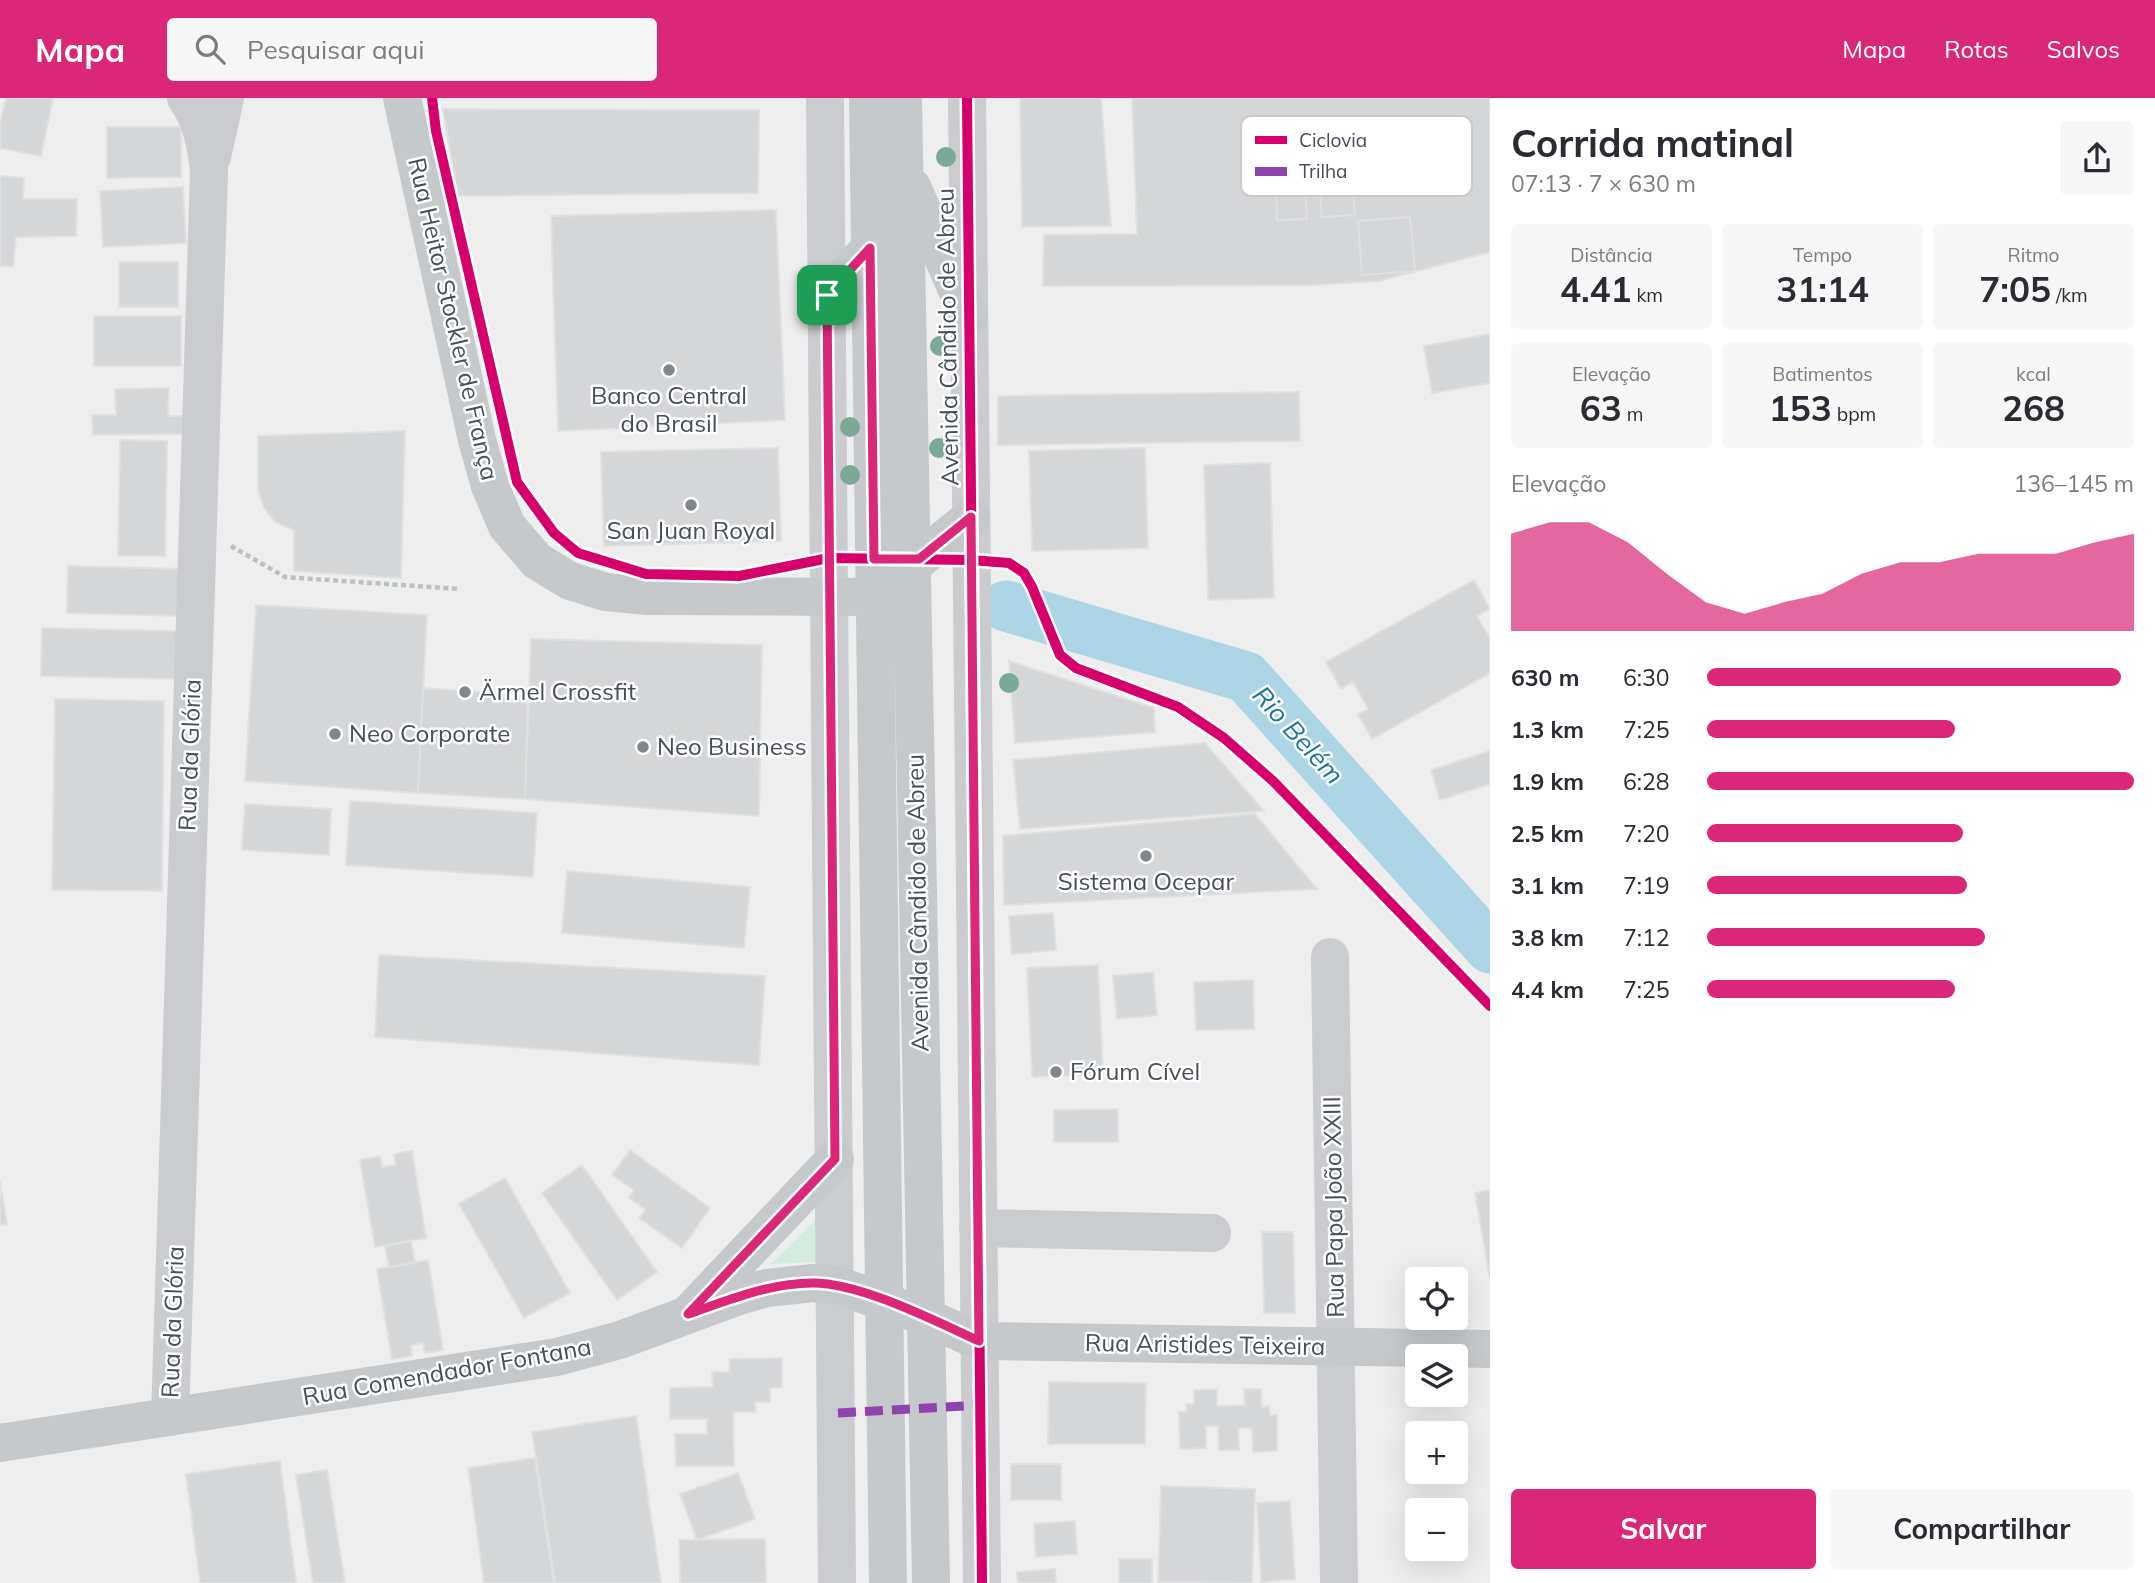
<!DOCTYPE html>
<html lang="pt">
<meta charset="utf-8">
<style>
body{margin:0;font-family:Mulish,sans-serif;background:#f7f7f7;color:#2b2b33;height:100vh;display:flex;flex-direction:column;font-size:26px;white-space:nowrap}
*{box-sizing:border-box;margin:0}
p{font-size:23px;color:#7c7c81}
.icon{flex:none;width:38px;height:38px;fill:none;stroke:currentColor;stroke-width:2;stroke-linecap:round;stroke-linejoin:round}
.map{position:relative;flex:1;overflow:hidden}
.panel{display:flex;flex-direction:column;background:#fff;width:665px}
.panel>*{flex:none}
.controls{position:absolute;left:1405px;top:1169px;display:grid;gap:14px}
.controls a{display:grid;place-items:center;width:63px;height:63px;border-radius:7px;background:#fff;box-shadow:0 7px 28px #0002;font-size:35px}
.pin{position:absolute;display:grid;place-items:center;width:60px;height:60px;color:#fff;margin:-30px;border-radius:14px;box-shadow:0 4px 10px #0006}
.round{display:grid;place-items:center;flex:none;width:74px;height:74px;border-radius:7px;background:#f7f7f7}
.summary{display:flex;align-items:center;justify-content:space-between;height:119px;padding:0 21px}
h1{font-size:38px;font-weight:700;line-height:52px}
.stats{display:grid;grid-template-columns:repeat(3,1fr);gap:10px;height:119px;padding:7px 21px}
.stats div{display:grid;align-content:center;border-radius:7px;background:#f7f7f7;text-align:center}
.stats b{font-size:35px;font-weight:700}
.stats small{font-size:19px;font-weight:400}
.stats p{font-size:19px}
.chart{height:196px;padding:14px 21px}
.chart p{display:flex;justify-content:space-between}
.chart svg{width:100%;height:126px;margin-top:7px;fill:#db2777;opacity:.7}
.primary-button{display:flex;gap:14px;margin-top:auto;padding:14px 21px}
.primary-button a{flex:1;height:80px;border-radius:7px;background:#db2777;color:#fff;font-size:28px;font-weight:700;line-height:80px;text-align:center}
.primary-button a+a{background:#f7f7f7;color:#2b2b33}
ul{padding:0 21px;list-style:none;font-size:23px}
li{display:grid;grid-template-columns:112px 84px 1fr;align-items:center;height:52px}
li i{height:18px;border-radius:9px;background:#db2777}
header{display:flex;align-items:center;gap:42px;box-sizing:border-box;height:98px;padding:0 35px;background:#db2777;color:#fff}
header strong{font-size:33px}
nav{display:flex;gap:38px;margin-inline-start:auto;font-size:24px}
.search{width:490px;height:63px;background:#f7f7f7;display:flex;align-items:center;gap:18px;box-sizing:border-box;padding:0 24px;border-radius:7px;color:#7c7c81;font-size:26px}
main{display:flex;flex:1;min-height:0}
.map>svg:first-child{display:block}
.green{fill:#d4ebdf}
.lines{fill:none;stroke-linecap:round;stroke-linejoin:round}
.river{stroke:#acd6e6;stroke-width:51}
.building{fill:#d5d6d8;stroke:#dfe0e1;stroke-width:2}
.path{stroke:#b8c2bf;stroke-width:4.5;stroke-dasharray:5 3.5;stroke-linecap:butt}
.minor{stroke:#cacccf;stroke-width:38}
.major{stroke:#c6c9cc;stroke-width:38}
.quiet{stroke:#8e44ad;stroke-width:9;stroke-dasharray:18 9;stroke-linecap:butt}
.cycleway-casing{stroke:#fff;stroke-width:15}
.cycleway{stroke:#d6006c;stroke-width:10}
.tree{fill:#7ca997}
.route-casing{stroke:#fff;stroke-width:14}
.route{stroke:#db2777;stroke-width:9}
.poi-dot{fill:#81868c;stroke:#fff;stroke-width:2.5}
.labels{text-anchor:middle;stroke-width:5;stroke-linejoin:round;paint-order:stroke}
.street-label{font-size:24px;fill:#474e58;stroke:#fff}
.poi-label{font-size:24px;fill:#474e58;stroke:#fff;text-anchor:start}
.water-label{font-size:26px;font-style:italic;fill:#1a7498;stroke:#fff}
.key{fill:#fff;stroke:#c8cacd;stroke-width:2}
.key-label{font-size:19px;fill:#474e58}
</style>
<header>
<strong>Mapa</strong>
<div class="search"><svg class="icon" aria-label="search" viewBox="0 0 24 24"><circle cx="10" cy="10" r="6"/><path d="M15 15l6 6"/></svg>Pesquisar aqui</div>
<nav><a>Mapa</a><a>Rotas</a><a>Salvos</a></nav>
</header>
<main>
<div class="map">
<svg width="1490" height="1485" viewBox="0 0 1490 1485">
<rect width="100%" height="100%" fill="#eee"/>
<path class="green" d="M815,1122L817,1164L771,1166Z"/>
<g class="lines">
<path class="river" d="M1006,508L1246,579L1490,850"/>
</g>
<path class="building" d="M6,0H53L41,58L0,50V25Z
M1020,0H1101L1111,128L1022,129Z
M1132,0H1490V154L1379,183L1314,187L1043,188L1044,137L1137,136Z
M443,11L759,12L758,95L458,98Z
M107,29H181V79L107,80Z
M1350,60L1355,117L1322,119L1317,63Z
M1304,61L1307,121L1277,122L1275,62Z
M0,78L24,80L23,101H77L76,138L16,139L13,169L0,168Z
M183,89L186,145L103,149L100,93Z
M776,112L785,322L558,333L551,118Z
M1410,119L1415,173L1362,177L1358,123Z
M119,164H178V209H119Z
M94,218H181V268H94Z
M1490,236V285L1432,295L1424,248Z
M169,290L168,318H185V336L93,337L92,317H116L115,291Z
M1299,294L1300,343L998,347V298Z
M405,333L401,480L294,473V432L275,424L264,410L258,392V338Z
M120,342L167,343L165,458H118Z
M778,350L781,443L604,448L601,354Z
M1145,350L1148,450L1032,453L1029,353Z
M1270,365L1274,500L1208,502L1204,367Z
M68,468L184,471L182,518L67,515Z
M1474,482L1490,511L1477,518L1490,540V575L1372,641L1358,616L1368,611L1353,584L1341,591L1326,564Z
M256,507L427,517L418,695L245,683Z
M42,530L180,533L179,581L41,578Z
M531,541L762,547L759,718L525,701Z
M1009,563L1154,610L1155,634L1015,645Z
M423,590L528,597L525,701L418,695Z
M55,601L164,603L162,793L52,792Z
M1205,645L1264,713L1020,731L1013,662Z
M1490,653V686L1440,702L1431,672Z
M350,703L537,715L533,779L346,767Z
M245,706L331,711L329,757L242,752Z
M1255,716L1317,791L1004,807L1003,738Z
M567,773L750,789L744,850L562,835Z
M1053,815L1056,852L1012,856L1009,818Z
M379,857L765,878L759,967L375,939Z
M1098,867L1103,976L1032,979L1027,870Z
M1153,874L1157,917L1117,921L1113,878Z
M1253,882L1254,931L1196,932L1194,884Z
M1118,1011V1044H1054V1012Z
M630,1052L710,1110L682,1150L639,1120L646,1112L629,1100L634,1092L612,1077Z
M412,1053L426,1140L375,1149L360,1062L380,1058L382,1069L396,1067L394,1056Z
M582,1067L657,1174L617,1202L542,1095Z
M505,1080L570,1195L524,1220L459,1106Z
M0,1084L7,1126L0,1127Z
M1490,1092V1181L1475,1095Z
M1262,1134H1293L1295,1215H1264Z
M411,1143L415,1165L389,1169L385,1148Z
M428,1162L443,1252L425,1255L423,1245L411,1247L412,1258L392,1261L377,1171Z
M782,1260V1289L770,1290V1304H755L756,1314H733L734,1368H676L675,1336H707V1321H670V1290L713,1289L712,1274H729L730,1261Z
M1049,1284L1146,1285L1145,1346H1048Z
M1217,1291V1308L1245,1307L1244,1291H1261L1262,1309L1269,1308L1270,1317H1277V1353L1253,1354L1252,1330H1238L1239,1352H1219L1218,1328H1206V1350L1180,1351L1179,1314H1187L1186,1306H1194V1292Z
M636,1318L661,1485H555L532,1334Z
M535,1360L554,1485H484L468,1370Z
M280,1363L296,1485H200L186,1376Z
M1011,1366H1061V1402H1011Z
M327,1372L345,1485H313L296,1377Z
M738,1375L755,1421L697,1442L680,1396Z
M1161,1388L1255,1391L1252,1485L1158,1484Z
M1290,1403L1295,1481L1261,1484L1257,1405Z
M1075,1423L1077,1456L1036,1459L1034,1426Z
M765,1441L766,1485H680L679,1442Z
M1119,1461H1152V1485H1119Z
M1055,1471L1056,1485H1018L1017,1474Z"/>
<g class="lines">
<path class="path" d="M231,448L285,479L459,491"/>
<path class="minor" d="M825,0L837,1485
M967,0L982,1485
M212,59L225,0
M1330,859L1339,1485
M978,1130L1212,1135
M170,1319L209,74C206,46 202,23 186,0"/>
<path class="major" d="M402,0L477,342L490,388L507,428L537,463L570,483L606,494L648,498L875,499
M868,0L888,1485
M903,0L931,1485
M912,89L969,219
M827,197L870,150
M897,480L971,419
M692,1212L835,1061
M0,1345L557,1259L620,1242L739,1198L767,1190L813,1185L837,1187L926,1219L979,1243L1490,1251"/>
<path class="quiet" d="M838,1315L980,1307"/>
<g class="cycleway-casing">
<path id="cycleway" d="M432,0L436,33L517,384L554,435L578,455L646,476L739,478L829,460L971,462L1009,465L1024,475L1032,489L1060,557L1076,570L1178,609L1224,640L1273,683L1490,908
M967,0L982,1485"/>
</g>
<use href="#cycleway" class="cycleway"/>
</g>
<g class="tree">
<circle cx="946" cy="59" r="10"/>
<circle cx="940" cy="248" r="10"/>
<circle cx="850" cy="329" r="10"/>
<circle cx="939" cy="350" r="10"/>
<circle cx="850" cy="377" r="10"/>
<circle cx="1009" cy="585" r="10"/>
</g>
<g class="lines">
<g class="route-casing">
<path id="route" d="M870,150L874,461H919L971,419L979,1243C935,1223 861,1185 813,1185C769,1185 729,1202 688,1216L835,1061L827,197Z"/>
</g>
<use href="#route" class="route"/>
</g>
<g class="poi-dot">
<circle cx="669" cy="272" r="7"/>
<circle cx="691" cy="407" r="7"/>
<circle cx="465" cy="594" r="7"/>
<circle cx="335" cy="636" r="7"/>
<circle cx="643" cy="649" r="7"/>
<circle cx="1146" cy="758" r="7"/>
<circle cx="1056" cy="974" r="7"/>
</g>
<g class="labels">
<g class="street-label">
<text transform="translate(453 221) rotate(77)" y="8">Rua Heitor Stockler de França</text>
<text transform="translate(948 239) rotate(-91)" y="8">Avenida Cândido de Abreu</text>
<text transform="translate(190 657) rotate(-88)" y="8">Rua da Glória</text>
<text transform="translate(918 805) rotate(-91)" y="8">Avenida Cândido de Abreu</text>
<text transform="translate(1334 1109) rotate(-91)" y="8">Rua Papa João XXIII</text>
<text transform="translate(173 1224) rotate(-88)" y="8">Rua da Glória</text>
<text transform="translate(1205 1247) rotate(1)" y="8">Rua Aristides Teixeira</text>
<text transform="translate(447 1274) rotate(-10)" y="8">Rua Comendador Fontana</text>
</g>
<g class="poi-label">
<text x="669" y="306" text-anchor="middle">Banco Central<tspan x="669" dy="28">do Brasil</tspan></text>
<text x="691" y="441" text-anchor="middle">San Juan Royal</text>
<text x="479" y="602">Ärmel Crossfit</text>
<text x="349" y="644">Neo Corporate</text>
<text x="657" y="657">Neo Business</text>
<text x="1146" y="792" text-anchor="middle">Sistema Ocepar</text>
<text x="1070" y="982">Fórum Cível</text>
</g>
<g class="water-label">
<text transform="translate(1298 637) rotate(48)" y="9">Rio Belém</text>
</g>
</g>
<rect x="1241" y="18" width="231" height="80" rx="10" class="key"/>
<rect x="1255" y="38" width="32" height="8" fill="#d6006c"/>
<rect x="1255" y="69" width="32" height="9" fill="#8e44ad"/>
<g class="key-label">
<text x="1299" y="49">Ciclovia</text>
<text x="1299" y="80">Trilha</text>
</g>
</svg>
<div class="controls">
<a><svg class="icon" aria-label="locate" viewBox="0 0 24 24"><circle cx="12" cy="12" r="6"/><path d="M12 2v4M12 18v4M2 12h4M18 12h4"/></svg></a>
<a><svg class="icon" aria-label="layers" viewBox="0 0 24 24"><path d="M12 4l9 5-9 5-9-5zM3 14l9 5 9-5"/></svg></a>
<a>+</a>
<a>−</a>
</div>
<div class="pin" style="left:827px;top:197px;background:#1e9e55"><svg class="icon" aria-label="arrive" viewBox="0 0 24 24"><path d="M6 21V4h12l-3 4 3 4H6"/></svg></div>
</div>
<section class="panel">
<div class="summary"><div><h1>Corrida matinal</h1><p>07:13 · 7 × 630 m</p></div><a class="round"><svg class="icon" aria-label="share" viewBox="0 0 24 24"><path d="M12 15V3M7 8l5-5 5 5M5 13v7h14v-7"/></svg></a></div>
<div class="stats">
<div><p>Distância</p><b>4.41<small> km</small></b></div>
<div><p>Tempo</p><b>31:14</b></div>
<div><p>Ritmo</p><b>7:05<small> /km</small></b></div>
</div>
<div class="stats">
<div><p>Elevação</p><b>63<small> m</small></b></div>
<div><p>Batimentos</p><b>153<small> bpm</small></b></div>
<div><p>kcal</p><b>268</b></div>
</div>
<div class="chart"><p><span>Elevação</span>136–145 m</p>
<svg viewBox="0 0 160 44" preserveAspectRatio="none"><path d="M0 44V10L10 6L20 6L30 13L40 24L50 34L60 38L70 34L80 31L90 24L100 20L110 20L120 17L130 17L140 17L150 13L160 10V44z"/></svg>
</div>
<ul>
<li><b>630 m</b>6:30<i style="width:97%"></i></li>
<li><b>1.3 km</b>7:25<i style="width:58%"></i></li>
<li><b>1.9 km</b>6:28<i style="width:100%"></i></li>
<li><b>2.5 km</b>7:20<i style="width:60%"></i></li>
<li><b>3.1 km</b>7:19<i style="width:61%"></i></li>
<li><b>3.8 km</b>7:12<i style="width:65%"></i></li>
<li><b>4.4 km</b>7:25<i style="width:58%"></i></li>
</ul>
<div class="primary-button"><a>Salvar</a><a>Compartilhar</a></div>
</section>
</main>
